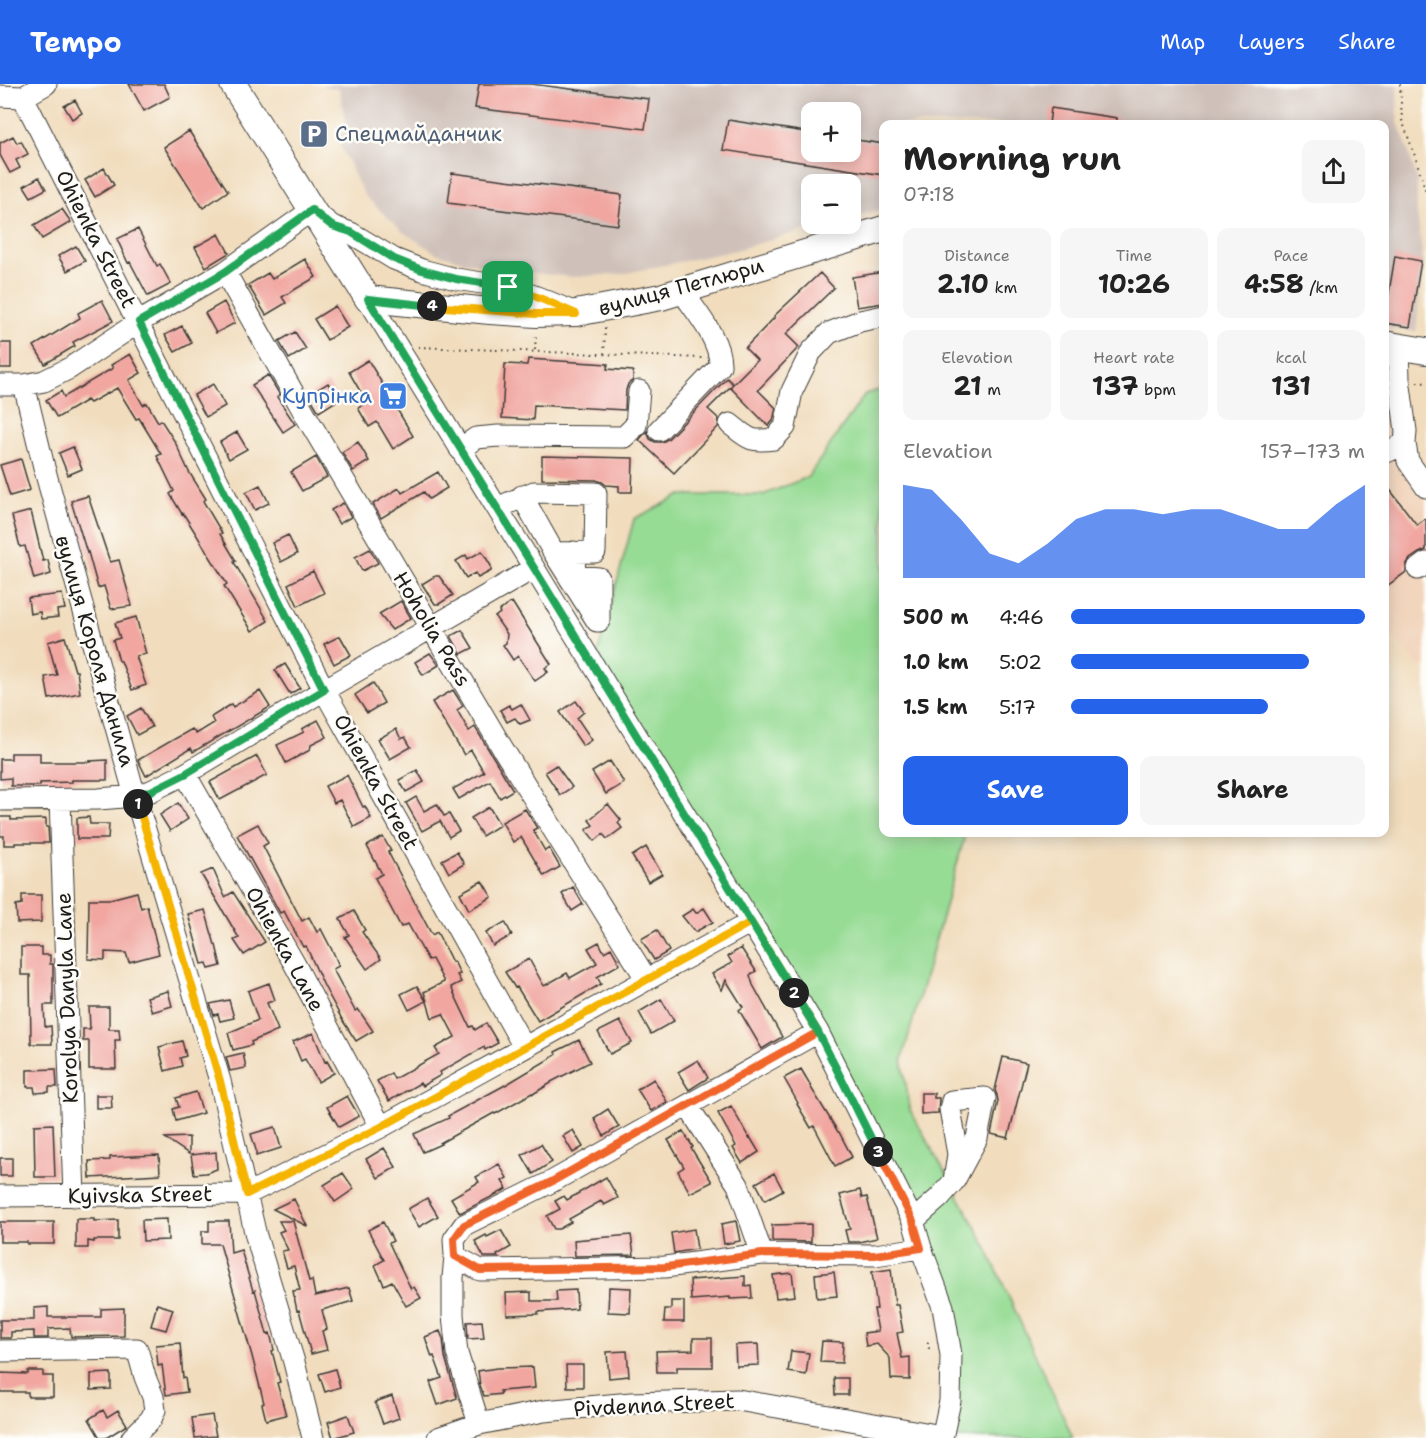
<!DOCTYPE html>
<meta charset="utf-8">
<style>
body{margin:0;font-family:"Shantell Sans",sans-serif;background:#f6f6f6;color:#222;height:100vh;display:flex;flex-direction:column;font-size:22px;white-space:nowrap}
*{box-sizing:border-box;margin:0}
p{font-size:20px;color:#767676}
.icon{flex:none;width:33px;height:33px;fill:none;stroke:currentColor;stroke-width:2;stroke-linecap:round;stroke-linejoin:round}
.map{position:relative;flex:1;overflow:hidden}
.sheet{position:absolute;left:879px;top:36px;width:510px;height:717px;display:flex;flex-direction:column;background:#fff;border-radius:12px;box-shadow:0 3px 15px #0003}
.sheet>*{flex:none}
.tools{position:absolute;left:801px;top:18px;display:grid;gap:12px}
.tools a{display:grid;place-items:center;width:60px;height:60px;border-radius:12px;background:#fff;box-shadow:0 3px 15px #0003;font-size:30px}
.pin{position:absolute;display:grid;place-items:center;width:51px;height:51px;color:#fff;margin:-26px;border-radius:12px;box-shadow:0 3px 9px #0006}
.km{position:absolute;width:30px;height:30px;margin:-15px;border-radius:50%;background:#222;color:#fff;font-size:16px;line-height:30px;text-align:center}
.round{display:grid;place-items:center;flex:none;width:63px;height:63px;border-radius:12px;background:#f6f6f6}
.summary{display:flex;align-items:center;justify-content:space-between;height:102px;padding:0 24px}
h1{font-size:33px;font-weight:700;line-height:45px}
.metrics{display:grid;grid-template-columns:repeat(3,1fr);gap:9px;height:102px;padding:6px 24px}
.metrics div{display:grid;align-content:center;border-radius:12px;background:#f6f6f6;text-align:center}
.metrics b{font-size:26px;font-weight:700}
.metrics small{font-size:16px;font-weight:400}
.metrics p{font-size:16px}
.chart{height:168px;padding:12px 24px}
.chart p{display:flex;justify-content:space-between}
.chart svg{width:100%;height:108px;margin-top:6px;fill:#2563eb;opacity:.7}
.button{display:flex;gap:12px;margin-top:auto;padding:12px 24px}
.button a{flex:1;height:69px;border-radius:12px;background:#2563eb;color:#fff;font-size:24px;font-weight:700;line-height:69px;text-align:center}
.button a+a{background:#f6f6f6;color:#222}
ul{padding:0 24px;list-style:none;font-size:20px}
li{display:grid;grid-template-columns:96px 72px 1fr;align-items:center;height:45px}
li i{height:15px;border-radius:8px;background:#2563eb}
header{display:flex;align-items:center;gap:36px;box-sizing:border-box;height:84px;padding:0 30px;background:#2563eb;color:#fff}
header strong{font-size:28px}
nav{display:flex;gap:33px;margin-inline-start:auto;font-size:21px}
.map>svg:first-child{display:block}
.built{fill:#f2d5bd}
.industrial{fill:#cfc1ba;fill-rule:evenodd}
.green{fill:#97dc95;stroke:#5a7c58;stroke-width:1.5}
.building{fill:#f1a6a0}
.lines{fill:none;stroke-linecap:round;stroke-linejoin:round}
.minor-casing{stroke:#3c3934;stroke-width:23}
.major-casing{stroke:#3c3934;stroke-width:28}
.path{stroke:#3c3934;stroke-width:2;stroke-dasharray:1.5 4.5;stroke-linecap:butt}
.minor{stroke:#fff;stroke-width:21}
.major{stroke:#fff;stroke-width:26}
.split-1-casing{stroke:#fff;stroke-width:12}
.split-2-casing{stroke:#fff;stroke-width:12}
.split-3-casing{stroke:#fff;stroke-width:12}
.split-4-casing{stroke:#fff;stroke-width:12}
.split-5-casing{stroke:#fff;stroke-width:12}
.split-1{stroke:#22a559;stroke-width:8}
.split-2{stroke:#f5b400;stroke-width:8}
.split-3{stroke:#f0652b;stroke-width:8}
.split-4{stroke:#22a559;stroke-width:8}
.split-5{stroke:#f5b400;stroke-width:8}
.labels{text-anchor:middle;stroke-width:5;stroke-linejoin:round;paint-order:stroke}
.service-label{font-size:21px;fill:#4e5e75;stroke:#fdfcf7;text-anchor:start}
.street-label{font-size:21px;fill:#1c1c1c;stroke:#fdfcf7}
.shop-label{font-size:21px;fill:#366cbe;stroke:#fdfcf7;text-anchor:end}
</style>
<header>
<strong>Tempo</strong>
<nav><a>Map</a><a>Layers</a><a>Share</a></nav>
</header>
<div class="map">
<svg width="1426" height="1354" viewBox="0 0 1426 1354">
<rect width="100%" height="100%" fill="#fdfcf7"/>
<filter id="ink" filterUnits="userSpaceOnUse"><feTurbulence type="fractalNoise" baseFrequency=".0167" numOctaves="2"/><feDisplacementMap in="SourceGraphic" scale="12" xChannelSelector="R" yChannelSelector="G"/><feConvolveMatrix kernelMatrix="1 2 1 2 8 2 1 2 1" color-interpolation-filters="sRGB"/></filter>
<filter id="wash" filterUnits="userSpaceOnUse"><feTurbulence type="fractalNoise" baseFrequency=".008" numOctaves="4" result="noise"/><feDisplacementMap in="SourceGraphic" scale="24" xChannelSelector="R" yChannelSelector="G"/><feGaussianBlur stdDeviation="1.35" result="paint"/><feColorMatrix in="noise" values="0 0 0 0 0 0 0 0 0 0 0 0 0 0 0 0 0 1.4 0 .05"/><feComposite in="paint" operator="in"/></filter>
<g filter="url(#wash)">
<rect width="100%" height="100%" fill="#f1ddbe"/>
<path class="built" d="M1384,304L1397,305L1426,410V580L1420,583L1385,544Z"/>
<path class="industrial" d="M324,0H1397L1398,39L1407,62L1417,96V127L1423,179L1416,248L1385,243L1384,40H884L883,125L851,133L850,100H812V140H825L736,166L622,190L571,193L514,187L462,177L436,169L403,148L364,111L339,59L346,40L339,5L323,2ZM812,28H850V68H812Z"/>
<path class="green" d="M883,305L884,748L962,749L964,755L902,975L910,1026L983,1156L1073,1354H951L959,1318L920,1134L597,572L634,435L681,411H763L808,393L865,310Z"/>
<g id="blocks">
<path class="building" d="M129,0H164L170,13L144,27Z
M479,0H531L649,15L645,45L475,24Z
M75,16L82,29L72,35L64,22Z
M1051,24L1117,34V40H1049Z
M728,36L812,49V68H850V55L884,60V91L723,66Z
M189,47L228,107L203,124L164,63Z
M13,52L17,59L21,57L28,70L16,76L20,84L10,89L0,71V59Z
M104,84L114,101L95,113L85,96Z
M452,89L622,111L618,141L448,119Z
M39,93L46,105L31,113L24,102Z
M62,125L71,138L42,155L34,141Z
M138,145L157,182L160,180L171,200L148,212L130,178L128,179L117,155Z
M219,150L229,169L206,183L195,163Z
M76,162L85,177L67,187L58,172Z
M1395,172L1421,177L1410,243L1384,239Z
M305,175L316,193L282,213L286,219L266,231L248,201L268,189L272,195Z
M884,188V219L857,223L852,193Z
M820,189L834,204L786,250L799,263L758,306L776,324L773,337L768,342L730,303L757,276L745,264L775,233L774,232Z
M102,216L113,237L73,258L75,262L45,280L34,262L80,234L78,229Z
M224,218L235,239L216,249L205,229Z
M335,222L348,243L327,256L314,235Z
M182,242L192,259L175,268L165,251Z
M295,248L306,265L289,275L279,257Z
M0,259H11V284H0Z
M130,270L141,289L129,296L143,321L147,319L158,338L161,336L175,358L189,388L206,415L203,417L222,449L220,450L236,477L234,478L268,537L252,547L224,502L227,500L183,429L182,430L170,410L174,407L157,372L161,370L139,334L136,335L117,304L90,319L87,316L57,334L46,316L61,307L64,313L113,284L111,281Z
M528,275L608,280L607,285L633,287V296L628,300L626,306L625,326L534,321L533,336L502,334L505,280L527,281Z
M368,276L386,306L395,301L404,316L395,322L413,352L393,365L377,338L369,343L358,324L367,319L349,288Z
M268,291L280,311L277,313L295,340L283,348L252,301Z
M727,294L733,300L708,325L719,335L718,343L674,389L639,356L647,347L650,355L655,358H662L668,355Z
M328,299L338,316L319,328L309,311Z
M213,300L225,322L206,333L194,311Z
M237,348L247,365L229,375L220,358Z
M358,358L369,377L353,387L342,368Z
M73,363L82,385L68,391L59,369Z
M542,372L633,374L632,408H619V402L606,401L602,398L596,396L542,395Z
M316,373L327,393L302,407L291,388Z
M21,375L30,406L10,412L0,381Z
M438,388L447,404L429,415L424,408L381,434L373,420L399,404L402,409Z
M1384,398L1417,441L1426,434V466L1419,469L1410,475L1406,481V488L1384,504Z
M260,401L269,419L255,426L246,408Z
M88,412L110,478L119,476L132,522L111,525L104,502L98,504L88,468L87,469L71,417Z
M343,419L351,433L339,440L331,426Z
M31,427L43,477L48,476L51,490L34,495L25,462L20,463L12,432Z
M288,451L297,470L281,478L272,459Z
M370,465L378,479L362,487L355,473Z
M482,467L491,482V487L478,494L475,489L466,494L456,477L466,471L468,475Z
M313,487L324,509L298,522L288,500Z
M435,492H439L453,511L439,520H435L422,500Z
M62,510L65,525L57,526L58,533L41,535L40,528L30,530L28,514Z
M401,517L411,534L392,546L379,530Z
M512,518L551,580L545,584L548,588L535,597L518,572L513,576L503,561L506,559L507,550L495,533L500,529L499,527Z
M136,533L146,570L136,572L146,601L132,606L121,577H119L113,556L120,554L115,539Z
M462,546L473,564L461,570L451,552Z
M340,552L351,571L334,580L324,560Z
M65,553L75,587H77L80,609L49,615L45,593L57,591L48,558Z
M430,569L439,581L423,591L415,578Z
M285,580L300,604L290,610L275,586Z
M373,599L384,619L367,629L355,611Z
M453,606L463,622L457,626L469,647L475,643L513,706L500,714L490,697L459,715L453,705L484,688L471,666L464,671L432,618Z
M260,607L270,623L193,668L191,664L146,692L138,676L192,645L196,650L214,639L211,633L232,620L233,623Z
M576,617L584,628L577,634L592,656L583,662L560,628Z
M521,620L530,636L520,640L515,634L507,638L500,626L509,621L512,625Z
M141,624L152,643L137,651L127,632Z
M318,636L327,653L311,661L310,666L286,679L277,661L304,648L302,645Z
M396,645L401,655L405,653L411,663L390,675L378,655Z
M11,669H40V678H91L90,677L107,676V696H72V698L40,699V702H11V694L0,695V675H11Z
M257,672L267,691L220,716L210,698Z
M610,677L624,699L606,710L592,688Z
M556,681L572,703L560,711L545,688Z
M417,686L424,698L406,708L399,696Z
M347,691L363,723L365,722L371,734L354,743L340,716L334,719L325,702Z
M416,713L424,727L437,720L444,732L449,730L459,747L449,753L440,737L422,747L406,719Z
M178,719L188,735L170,747L160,731Z
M608,720L621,736L618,739L622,744L607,755L603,750L595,757L586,746L593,741L589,736Z
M489,723L500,741L482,752L471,734Z
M525,725L537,744L533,746L545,767L549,764L560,783L544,792L521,753L513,758L502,738Z
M0,733H11V736L46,735V743H48L49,759H15V761H4V752H0Z
M89,733L90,740H109L108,755H77V734Z
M258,740L268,759L263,762L302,837L309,833L317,848L321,845L334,870L339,882L333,885L355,927L358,925L373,947L356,957L343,937L324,902L306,862L303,863L284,827L280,829L237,751Z
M383,753L391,767L388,768L432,851L437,848L452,878L454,877L460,890L457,891L461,898L451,903L470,943L473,942L475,946L486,939L498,959L485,966L484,963L440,988L441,991L422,1002L420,999L389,1017L377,997L391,989L394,995L439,970L435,964L455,953L443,930L432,934L424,908L444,898L432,875L428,876L408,840L401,843L375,794L382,790L367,762Z
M646,763L662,790L648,798L632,772Z
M457,768L464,780L449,789L442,776Z
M213,785L225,813L233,808L265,858L244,871L234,856L239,854L201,790Z
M482,797L492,813L469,826L460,809Z
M573,803L583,820L572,827L562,810Z
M137,808L141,824L147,822L159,870L129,878L126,869L105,868V876L88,875L89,815H110Z
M22,811H41V838L17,839L16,821L22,820Z
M704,824L713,838L695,848L682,832L693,825L696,829Z
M205,826L215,861H216L221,882L209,885L207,879L202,880L188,830Z
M354,827L365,846L362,848L381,875L367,885L345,853L349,851L340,835Z
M505,838L512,851L493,862L486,849Z
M657,846L669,867L654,876L641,855Z
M599,858L604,868L611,864L620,880L597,893L601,900L538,937L517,903L515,904L505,888L529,875L544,902L567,889L570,894L597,879L588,864Z
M21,863H41V871H50V880H53V921H44L45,943L51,942L52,960H31L30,891H21Z
M741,864L756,887L750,891L753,901L782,953L762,965L739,926L743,923L726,896L722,906L712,890L732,879L728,872Z
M269,899L275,916L267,919L278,946L251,958L252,961L233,966L228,949L258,936L248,907Z
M417,902L426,917L409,926L401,910Z
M168,907L172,922L152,928L147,913Z
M661,915L674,937L651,950L639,928Z
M229,916L234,934L220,937L218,930L214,931L210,920Z
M89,923H109V945H119L120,956H115L116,985H89V957H83V945H90Z
M620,937L632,959L610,970L598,948Z
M313,949L325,978L327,977L334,989L318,998L305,975L301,977L293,958Z
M579,956L590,978L551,998V999L533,1010L532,1009L495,1030L494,1029L440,1059L441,1060L423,1068L414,1050L449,1034L448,1032L507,1000L556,971L555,968Z
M182,957L186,972L180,974L182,982L165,987L159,963Z
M243,969L246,984L230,987L226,973Z
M1003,973L1027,979L1008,1054L991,1050L998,1017L997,1011L995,1006Z
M698,976L708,994L689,1006L678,988Z
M56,985L57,1003H49V1008L35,1009L34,1003H27V986Z
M801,985L811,1002H810L838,1048H839L852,1073L835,1082L814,1042L811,1044L797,1020L798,1019L784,994Z
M654,995L667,1018L651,1027L637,1005Z
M196,1008L203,1029L176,1037L173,1025L179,1023L176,1014Z
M921,1009H934V1014H939L938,1029L921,1030Z
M96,1011H111L112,1024H96Z
M347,1012L359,1032L339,1043L327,1023Z
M731,1022L749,1054L750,1053L759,1068L742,1079L733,1064L736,1062L718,1029Z
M608,1025L619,1043L604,1052L594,1034Z
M53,1040L55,1093H35L34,1041Z
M275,1043L281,1064L256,1072V1066L251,1050Z
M573,1046L583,1063L573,1069L563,1052Z
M683,1047L693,1063L691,1064L712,1098L690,1109L678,1087L684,1083L668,1056Z
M189,1053V1070L165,1054Z
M541,1060L552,1078L533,1090L522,1071Z
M384,1064L396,1083L378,1094L366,1075Z
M216,1068L217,1085L206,1089L194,1090L191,1071Z
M159,1071L160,1090L90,1094L89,1077L110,1076V1073Z
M0,1074H12V1092H0Z
M499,1080L507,1094L502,1097L507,1105L460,1129L451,1114L479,1098L476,1093Z
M343,1089L354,1105L335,1118L324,1101Z
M774,1089L783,1106L765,1116L756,1099Z
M606,1093L618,1114L604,1121L601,1117L569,1135L571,1138L559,1145H554L547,1132L560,1125L555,1117L564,1112L567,1116Z
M860,1106L862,1114L867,1113L877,1154L859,1158H848L845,1146L850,1145L840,1111Z
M427,1114L438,1132L419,1143L408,1125Z
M294,1115L307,1142L273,1125Z
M76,1135H94V1137L118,1136V1156H94V1158L88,1157V1164H76Z
M167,1135L168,1156L143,1157L142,1136Z
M209,1137H229L231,1169L241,1166L253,1207L255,1206L267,1250L270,1249L274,1266L272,1267L280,1298L277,1299L286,1331L266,1336L262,1320L264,1319L252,1272L220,1160H202V1147H209Z
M279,1137H293L309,1197L312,1196L315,1212L349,1204L353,1217L322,1226L327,1245L322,1247L327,1266L311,1270L299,1226L297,1227L293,1207L300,1206L294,1182L287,1184L282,1167L288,1166L279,1148L284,1146Z
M736,1137L740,1157L724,1160L721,1140Z
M0,1138H54V1160H27V1158H0Z
M383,1138L393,1157L389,1159L411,1205L414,1203L421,1214L406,1222L392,1197L384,1201L375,1181L384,1176L368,1146Z
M811,1140V1158L772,1157V1141Z
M694,1145L697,1165L674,1169L671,1149Z
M501,1146L511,1163L497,1171L498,1173H484L475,1157L486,1151L487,1153Z
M631,1151L634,1171L575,1172L574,1156Z
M891,1185L895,1221H898L903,1248L897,1249L902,1274L910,1273V1296L891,1295L890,1274L877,1260L866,1262L864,1249L878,1247L874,1225H877L872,1188Z
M834,1188L837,1212L817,1214L815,1190Z
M792,1189L795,1212L776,1214L773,1191Z
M745,1192V1202L751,1201L752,1214L730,1215V1213L691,1216L690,1196Z
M609,1203L631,1204L630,1229L608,1228Z
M576,1206L577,1225L538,1228V1230L507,1231L506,1209L531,1208V1217H557L556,1207Z
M671,1217H684V1238H664L665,1225H671Z
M157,1220L173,1225L166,1246L151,1242Z
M48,1223V1233H101V1225L124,1224V1252L71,1253L70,1244L48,1245V1254H34V1247L11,1248V1254H0V1236H34V1224Z
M482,1237L484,1254L468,1255L467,1238Z
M440,1247L443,1255L445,1273L457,1314L438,1321L430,1298L442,1294L434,1272L432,1273L425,1253Z
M693,1254H712V1283H677V1288H657L656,1267L693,1266Z
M822,1257L843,1258L842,1279L820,1278Z
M180,1259L183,1294H185L187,1308L166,1311L162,1281L158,1282L156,1261Z
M758,1260L759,1281L736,1282L735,1261Z
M627,1267L629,1292L609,1294L607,1268Z
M791,1267L809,1269L806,1291L788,1288Z
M566,1281H583V1303H567Z
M533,1283L535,1304L500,1307L501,1310L484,1312L480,1301L478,1287L497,1284Z
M335,1285L340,1303L325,1308L319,1290Z
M28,1287H43V1292H53V1313H28V1308H0V1289L28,1290Z
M111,1289V1305L91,1306V1290Z
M834,1294H848V1311H835Z
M392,1312L399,1334L383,1340L375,1318Z
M103,1326L107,1333L118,1326L127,1341L106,1354H100L89,1335Z
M212,1331L216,1352L195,1354L192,1334Z
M348,1331L354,1348L333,1354L328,1338Z"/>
</g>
</g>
<g filter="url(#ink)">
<use href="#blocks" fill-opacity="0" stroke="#3c3934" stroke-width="1.5"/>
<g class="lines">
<g class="minor-casing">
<path id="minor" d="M0,12L23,13
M23,13L324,606L524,963
M23,13L46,0
M225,188L309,337L503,665L647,896
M368,215L534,484L818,948L913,1137L921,1164L943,1223L951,1271L950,1317L942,1354
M1398,262L1399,295L1406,347L1405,360L1408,377L1426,403
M0,301H24L44,297L70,284L139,238L225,188L312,126L332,142L351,149L394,175L422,186L456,195L508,203L537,213L573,228
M24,301L44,383L135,712L220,997L256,1152L294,1278L313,1354
M730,340C749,355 749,358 774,355L785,343L792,307L811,268L829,249L860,237L884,232
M659,346L720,282C721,256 696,228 682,207
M460,365L476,354L498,352L624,353L636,341L639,307
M1384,369L1405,360
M497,424L534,408L596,409L595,468L554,469L522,412
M554,469L597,537H599V494L575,492L574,468
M1418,485L1426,479
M185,690L294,879L381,1043
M0,716L99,715L135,712L151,707L185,690L324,606L534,484
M60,716L74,1112
M818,948L553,1097L464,1141L454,1155L455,1172L480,1186L665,1183L762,1170L875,1171L921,1164
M688,1022L738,1101L762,1170
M0,1112L247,1110L381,1043L751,838
M913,1137L939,1114L954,1097L958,1070L950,1025L952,1017L985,1014L977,1054L954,1097
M455,1172L453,1194V1231L457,1269L479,1340
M0,1267L137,1265L145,1293L153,1313L155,1326L151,1335L132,1354
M438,1354L479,1340L544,1327L631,1319L738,1316L942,1352"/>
</g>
<g class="major-casing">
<path id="major" d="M233,0L368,215L490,227L536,230L576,229L661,213L884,145
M1384,260L1426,267"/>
</g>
<path class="path" d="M1400,0L1402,36L1416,75L1426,108
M418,263L703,274
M535,266L536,249
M604,270L605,243
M1417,298L1426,299
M927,1258L928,1259L929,1264L928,1266"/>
<use href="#minor" class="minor"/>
<use href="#major" class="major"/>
</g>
</g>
<g class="lines" filter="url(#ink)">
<g class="split-1-casing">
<path id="split-1" d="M138,720L135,712L151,707L185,690L324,606L139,238L225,188L312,126L332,142L351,148L394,175L422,186L456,195L508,203"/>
</g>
<g class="split-2-casing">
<path id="split-2" d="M138,720L220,997L247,1110L381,1043L751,838L794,909"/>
</g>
<g class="split-3-casing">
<path id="split-3" d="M794,909L818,948L553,1097L464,1141L454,1155L455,1172L480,1186L666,1183L762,1170L875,1171L921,1164L913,1137L878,1068"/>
</g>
<g class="split-4-casing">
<path id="split-4" d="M432,222L368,215L534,484L818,948L878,1068"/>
</g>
<g class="split-5-casing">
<path id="split-5" d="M432,222L536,230H576L537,213L508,203"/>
</g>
<use href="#split-1" class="split-1"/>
<use href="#split-2" class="split-2"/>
<use href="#split-3" class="split-3"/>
<use href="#split-4" class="split-4"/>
<use href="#split-5" class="split-5"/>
</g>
<defs>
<g id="parking-square" transform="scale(1.5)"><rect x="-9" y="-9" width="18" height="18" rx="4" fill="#5c6f8a" stroke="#fdfcf7"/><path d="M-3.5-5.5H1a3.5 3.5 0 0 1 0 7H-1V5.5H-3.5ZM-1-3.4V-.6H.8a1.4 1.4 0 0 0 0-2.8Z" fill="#fff"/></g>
<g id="supermarket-square" transform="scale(1.5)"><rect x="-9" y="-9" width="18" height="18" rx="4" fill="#3f7fe0" stroke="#fdfcf7"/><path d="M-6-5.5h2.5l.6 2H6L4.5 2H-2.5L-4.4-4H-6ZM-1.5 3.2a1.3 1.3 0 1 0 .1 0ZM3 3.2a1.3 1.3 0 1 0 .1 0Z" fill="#fff"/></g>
</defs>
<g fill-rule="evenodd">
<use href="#parking-square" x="314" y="50"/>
<use href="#supermarket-square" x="393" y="312"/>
</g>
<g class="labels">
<g class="service-label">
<text x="335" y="57">Спецмайданчик</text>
</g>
<g class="street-label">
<text transform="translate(96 155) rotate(63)" y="7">Ohienka Street</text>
<text transform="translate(681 203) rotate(-15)" y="7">вулиця Петлюри</text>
<text transform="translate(432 545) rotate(59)" y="7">Hoholia Pass</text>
<text transform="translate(95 567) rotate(74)" y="7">вулиця Короля Данила</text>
<text transform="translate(376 698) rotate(61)" y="7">Ohienka Street</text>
<text transform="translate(285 865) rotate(61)" y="7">Ohienka Lane</text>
<text transform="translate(67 914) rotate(-92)" y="7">Korolya Danyla Lane</text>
<text transform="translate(140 1111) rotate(-1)" y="7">Kyivska Street</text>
<text transform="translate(654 1321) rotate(-3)" y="7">Pivdenna Street</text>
</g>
<g class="shop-label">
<text x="372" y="319">Купрінка</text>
</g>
</g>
</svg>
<div class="tools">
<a>+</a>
<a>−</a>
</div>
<div class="pin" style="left:508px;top:203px;background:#1e9e55"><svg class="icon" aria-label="arrive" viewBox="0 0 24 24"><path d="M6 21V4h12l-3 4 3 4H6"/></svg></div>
<b class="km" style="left:138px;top:720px">1</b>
<b class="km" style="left:794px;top:909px">2</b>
<b class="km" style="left:878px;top:1068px">3</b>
<b class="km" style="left:432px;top:222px">4</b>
<section class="sheet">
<div class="summary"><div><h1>Morning run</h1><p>07:18</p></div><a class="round"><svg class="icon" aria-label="share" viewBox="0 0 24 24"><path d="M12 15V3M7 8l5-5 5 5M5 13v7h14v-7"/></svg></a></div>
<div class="metrics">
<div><p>Distance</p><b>2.10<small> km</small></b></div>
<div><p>Time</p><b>10:26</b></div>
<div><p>Pace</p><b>4:58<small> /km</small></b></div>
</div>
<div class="metrics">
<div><p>Elevation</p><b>21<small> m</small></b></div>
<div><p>Heart rate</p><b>137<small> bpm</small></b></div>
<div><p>kcal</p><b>131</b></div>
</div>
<div class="chart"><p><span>Elevation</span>157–173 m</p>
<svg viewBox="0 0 160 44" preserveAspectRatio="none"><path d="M0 44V6L10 8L20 20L30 34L40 38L50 30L60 20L70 16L80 16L90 18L100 16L110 16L120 20L130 24L140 24L150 14L160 6V44z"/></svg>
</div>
<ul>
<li><b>500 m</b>4:46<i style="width:100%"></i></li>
<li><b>1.0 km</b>5:02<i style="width:81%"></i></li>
<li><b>1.5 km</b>5:17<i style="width:67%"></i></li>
</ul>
<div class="button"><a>Save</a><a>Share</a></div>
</section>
</div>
